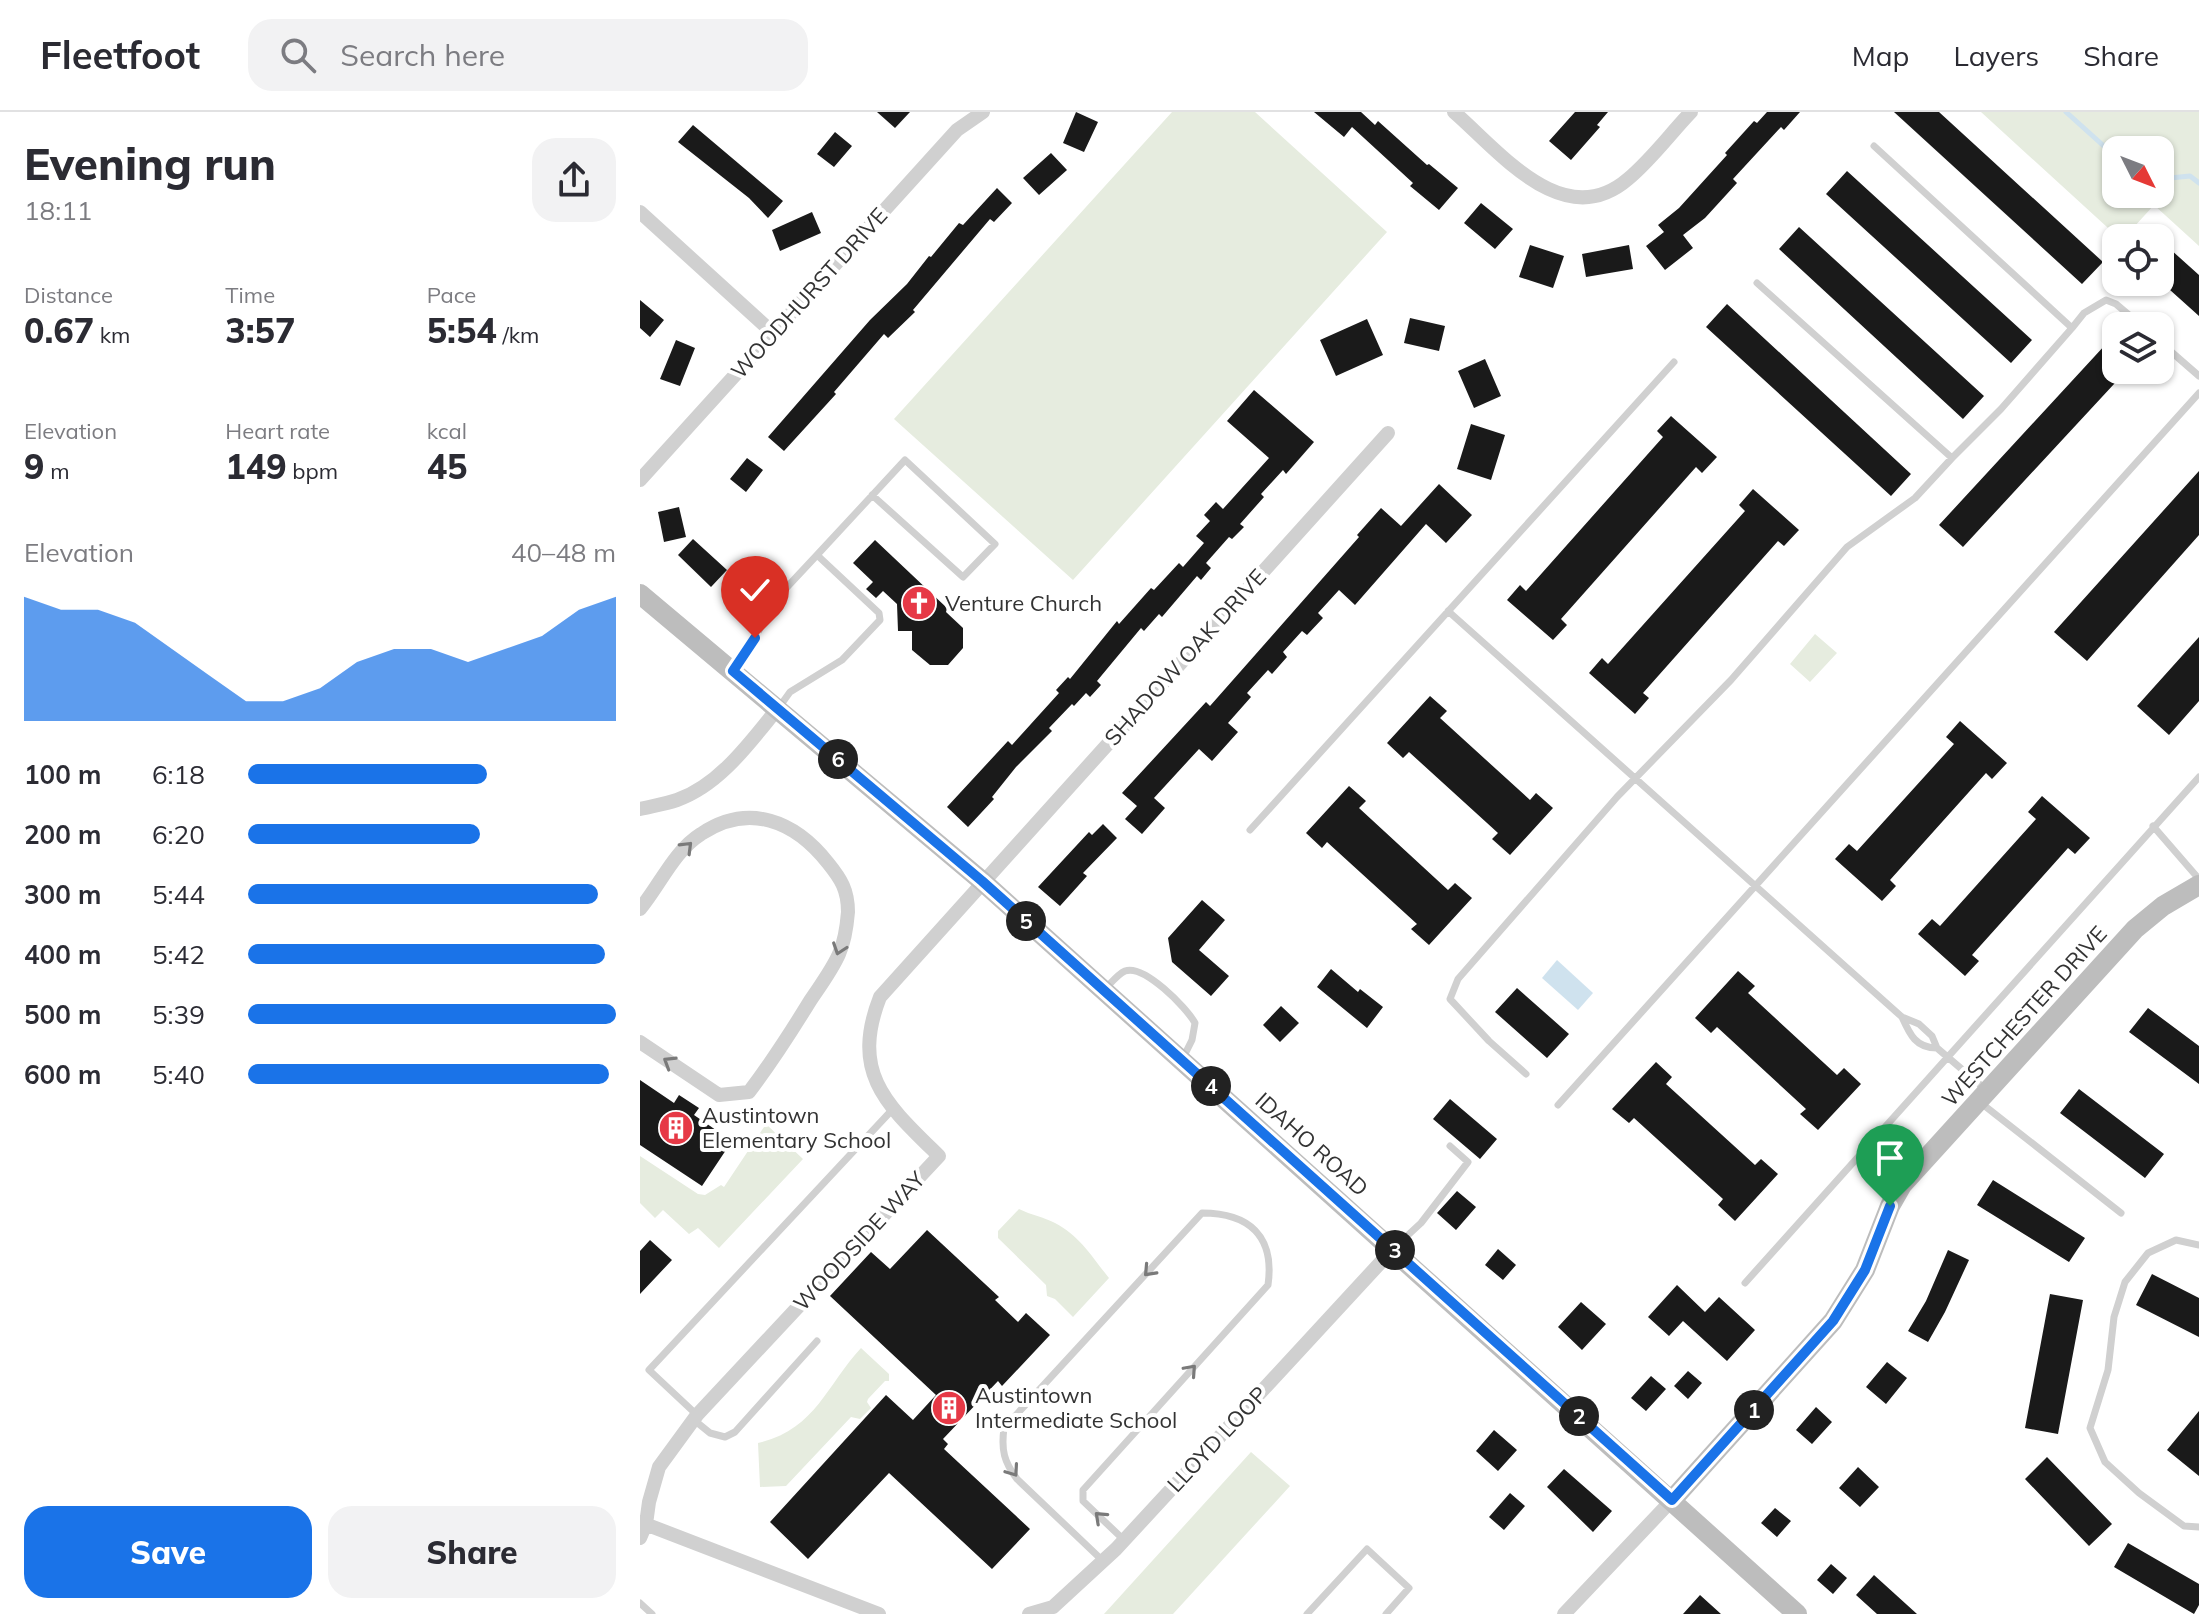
<!DOCTYPE html>
<meta charset="utf-8">
<style>
body{margin:0;font-family:Mulish,sans-serif;background:#f2f2f3;color:#2b2b33;height:100vh;display:flex;flex-direction:column;font-size:30px;white-space:nowrap}
*{box-sizing:border-box;margin:0}
p{font-size:26px;color:#7c7c81}
.icon{flex:none;width:44px;height:44px;fill:none;stroke:currentColor;stroke-width:2;stroke-linecap:round;stroke-linejoin:round}
.map{position:relative;flex:1;overflow:hidden}
.sheet{display:flex;flex-direction:column;background:#fff;width:640px}
.sheet>*{flex:none}
.needle{width:52px;rotate:132deg}
.fabs{position:absolute;left:1462px;top:24px;display:grid;gap:16px}
.fabs a{display:grid;place-items:center;width:72px;height:72px;border-radius:16px;background:#fff;box-shadow:0 2px 6px #0004;font-size:40px}
.pin{position:absolute;display:grid;place-items:center;width:68px;height:68px;color:#fff;margin:-82px -34px;border-radius:50% 50% 50% 0;rotate:-45deg;box-shadow:0 0 8px #0007}
.pin .icon{rotate:45deg}
.km{position:absolute;width:40px;height:40px;margin:-20px;border-radius:50%;background:#222;color:#fff;font-size:22px;line-height:40px;text-align:center}
.round{display:grid;place-items:center;flex:none;width:84px;height:84px;border-radius:24px;background:#f2f2f3}
.head{display:flex;align-items:center;justify-content:space-between;height:136px;padding:0 24px}
h1{font-size:44px;font-weight:800;line-height:60px}
.metrics{display:grid;grid-template-columns:repeat(3,1fr);gap:12px;height:136px;padding:8px 24px}
.metrics div{display:grid;align-content:center}
.metrics b{font-size:34px;font-weight:800}
.metrics small{font-size:22px;font-weight:400}
.metrics p{font-size:22px}
.chart{height:224px;padding:16px 24px}
.chart p{display:flex;justify-content:space-between}
.chart svg{width:100%;height:144px;margin-top:8px;fill:#1a73e8;opacity:.7}
.primary-button{display:flex;gap:16px;margin-top:auto;padding:16px 24px}
.primary-button a{flex:1;height:92px;border-radius:24px;background:#1a73e8;color:#fff;font-size:32px;font-weight:800;line-height:92px;text-align:center}
.primary-button a+a{background:#f2f2f3;color:#2b2b33}
ul{padding:0 24px;list-style:none;font-size:26px}
li{display:grid;grid-template-columns:128px 96px 1fr;align-items:center;height:60px}
li i{height:20px;border-radius:10px;background:#1a73e8}
header{display:flex;align-items:center;gap:48px;box-sizing:border-box;height:112px;padding:0 40px;background:#fff;border-bottom:2px solid #e1e1e2}
header strong{font-size:38px}
nav{display:flex;gap:44px;margin-inline-start:auto;font-size:28px}
.search{width:560px;height:72px;background:#f2f2f3;display:flex;align-items:center;gap:20px;box-sizing:border-box;padding:0 28px;border-radius:24px;color:#7c7c81;font-size:30px}
main{display:flex;flex:1;min-height:0}
.map>svg:first-child{display:block}
.green{fill:#e6ecdf;fill-rule:evenodd}
.water{fill:#cfe2ee}
.lines{fill:none;stroke-linecap:round;stroke-linejoin:round}
.stream{stroke:#cfe2ee;stroke-width:5}
.building{fill:#1a1a1a}
.lane{stroke:#d0d0d0;stroke-width:7}
.street{stroke:#d0d0d0;stroke-width:14}
.secondary{stroke:#bdbdbd;stroke-width:20}
.oneway{stroke:#7a7a7a}
.route-casing{stroke:#fff;stroke-width:16}
.route{stroke:#1a73e8;stroke-width:10}
.labels{text-anchor:middle;stroke-width:8;stroke-linejoin:round;paint-order:stroke}
.street-label{font-size:22px;fill:#333;stroke:#fff}
.poi-label{font-size:22px;fill:#333;stroke:#fff;text-anchor:start}
</style>
<header>
<strong>Fleetfoot</strong>
<div class="search"><svg class="icon" aria-label="search" viewBox="0 0 24 24"><circle cx="10" cy="10" r="6"/><path d="M15 15l6 6"/></svg>Search here</div>
<nav><a>Map</a><a>Layers</a><a>Share</a></nav>
</header>
<main>
<section class="sheet">
<div class="head"><div><h1>Evening run</h1><p>18:11</p></div><a class="round"><svg class="icon" aria-label="share" viewBox="0 0 24 24"><path d="M12 15V3M7 8l5-5 5 5M5 13v7h14v-7"/></svg></a></div>
<div class="metrics">
<div><p>Distance</p><b>0.67<small> km</small></b></div>
<div><p>Time</p><b>3:57</b></div>
<div><p>Pace</p><b>5:54<small> /km</small></b></div>
</div>
<div class="metrics">
<div><p>Elevation</p><b>9<small> m</small></b></div>
<div><p>Heart rate</p><b>149<small> bpm</small></b></div>
<div><p>kcal</p><b>45</b></div>
</div>
<div class="chart"><p><span>Elevation</span>40–48 m</p>
<svg viewBox="0 0 160 44" preserveAspectRatio="none"><path d="M0 44V6L10 10L20 10L30 14L40 22L50 30L60 38L70 38L80 34L90 26L100 22L110 22L120 26L130 22L140 18L150 10L160 6V44z"/></svg>
</div>
<ul>
<li><b>100 m</b>6:18<i style="width:65%"></i></li>
<li><b>200 m</b>6:20<i style="width:63%"></i></li>
<li><b>300 m</b>5:44<i style="width:95%"></i></li>
<li><b>400 m</b>5:42<i style="width:97%"></i></li>
<li><b>500 m</b>5:39<i style="width:100%"></i></li>
<li><b>600 m</b>5:40<i style="width:98%"></i></li>
</ul>
<div class="primary-button"><a>Save</a><a>Share</a></div>
</section>
<div class="map">
<svg width="1559" height="1502" viewBox="0 0 1559 1502">
<rect width="100%" height="100%" fill="#fff"/>
<path class="green" d="M532,0H615L747,120L433,468L254,307Z
M1341,0H1559V134L1514,93L1484,126H1479ZM1476,38H1520V82H1476Z
M1175,522L1197,541L1170,570L1150,552Z
M126,1012L163,1047L79,1136L58,1116L49,1122L23,1098L15,1106L0,1091V1044L58,1082L65,1083L81,1073L84,1075Z
M379,1097C391,1103 404,1105 415,1111C440,1124 452,1145 469,1166L433,1205L415,1187L407,1184L406,1173L358,1126V1119Z
M221,1236L249,1262V1269H245L228,1287L227,1290L231,1296L220,1307L211,1305L146,1374L120,1375L118,1331C175,1318 186,1274 221,1236Z
M611,1340L650,1374L533,1502H464Z"/>
<path class="water" d="M917,848L953,881L938,898L902,866Z"/>
<g class="lines">
<path class="stream" d="M1426,0L1476,45
M1520,67L1550,64L1559,71"/>
</g>
<path class="building" d="M237,0H270L255,16Z
M436,0L458,10L444,40L423,31Z
M674,0H721L735,13L738,9L787,53L789,52L818,76L799,98L770,74L773,71L712,15L704,25Z
M935,0H968L957,13L960,15L931,48L909,29Z
M1127,0H1160L1144,18L1141,15L1093,67L1097,71L1065,106L1043,123L1053,136L1025,158L1006,134L1024,120L1018,113L1039,96L1087,43L1085,41L1114,9L1117,11Z
M1254,0H1299L1463,150L1442,172Z
M53,13L143,89L128,106L109,86L38,30Z
M195,20L212,34L194,55L177,42Z
M411,41L427,58L399,83L383,66Z
M1207,59L1392,228L1371,251L1186,82Z
M357,76L372,91L354,110L350,107L273,198L275,200L248,226L244,222L194,280L196,282L144,339L128,325L230,208L267,172L289,144L291,145L319,111L323,113Z
M841,91L873,117L855,137L824,111Z
M172,100L181,121L140,139L132,118Z
M1159,115L1344,284L1323,307L1139,137Z
M1520,128L1559,163V204L1520,169Z
M890,133L924,144L913,176L879,165Z
M989,133L993,157L946,165L942,142Z
M0,188L24,208L10,225L0,216Z
M1087,192L1271,362L1251,384L1066,215Z
M770,206L805,214L799,239L764,231Z
M727,207L743,243L696,264L680,228Z
M36,228L55,236L40,274L20,267Z
M1466,232L1476,240V258H1487L1323,435L1299,413Z
M845,247L861,284L834,296L818,259Z
M614,278L674,330L646,362L643,358L621,382L624,385L600,412L604,415L592,427L589,425L566,451L571,456L561,468L557,464L522,505L519,502L504,519L501,516L457,569L461,573L450,585L446,581L434,594L432,592L409,616L412,619L376,655L352,685L354,687L328,715L307,695L368,629L372,633L419,581L416,578L428,565L430,567L477,509L479,512L511,476L514,478L539,451L543,455L564,431L556,424L570,409L564,403L576,390L583,397L629,346L587,309Z
M1031,304L1077,345L1062,361L1056,355L921,507L927,513L913,528L867,488L880,473L886,479L1023,325L1017,319Z
M831,312L865,323L851,368L817,357Z
M107,346L123,358L106,380L90,367Z
M1559,359V423L1447,549L1414,520Z
M799,372L832,403L806,431L786,412L715,493L699,478L678,501L683,506L667,523L662,519L643,540L647,545L632,562L628,558L607,581L611,585L588,611L598,620L572,649L559,637L514,686L525,696L502,722L485,707L497,694L482,681L566,590L570,594L719,425L717,423L741,396L761,414Z
M1113,377L1159,418L1144,434L1138,429L1003,581L1009,586L995,602L949,561L962,546L968,552L1105,399L1099,393Z
M39,395L46,425L24,430L18,400Z
M53,427L87,458L71,475L38,443Z
M235,428L307,496L306,500L323,516V536L308,553H290L272,538V519H258L257,492L243,479L236,486L226,477L233,470L213,451Z
M1559,525V589L1529,623L1497,594Z
M790,584L807,599L800,606L890,688L896,681L913,696L870,743L852,727L858,721L769,640L763,646L747,631Z
M1320,609L1367,651L1352,667L1346,661L1250,768L1256,774L1242,789L1195,747L1209,732L1217,739L1314,632L1306,625Z
M709,674L726,689L719,696L808,778L815,771L832,786L789,833L771,817L777,812L687,730L682,736L666,721Z
M1402,684L1450,726L1435,742L1428,736L1332,843L1339,849L1325,864L1278,822L1292,807L1300,814L1396,707L1388,700Z
M463,712L477,726L443,761L447,764L420,794L398,775L449,720L452,723Z
M562,788L585,808L559,838L589,864L571,884L532,850L528,826Z
M691,857L718,880L720,877L743,895L727,916L677,875Z
M1098,859L1115,874L1108,881L1197,963L1204,956L1221,972L1178,1018L1160,1002L1166,997L1077,915L1071,921L1055,906Z
M877,876L929,922L907,946L855,900Z
M641,894L659,911L640,930L623,913Z
M1508,896L1559,934V972L1489,920Z
M1016,950L1032,965L1026,972L1115,1053L1121,1047L1138,1062L1095,1109L1078,1093L1083,1087L994,1006L989,1011L972,997Z
M0,968L34,991L39,983L59,996L54,1003L92,1029L62,1074L0,1033Z
M1439,977L1524,1042L1505,1066L1420,1001Z
M810,987L857,1027L840,1047L793,1007Z
M1353,1068L1445,1126L1429,1150L1337,1093Z
M817,1079L836,1095L816,1118L797,1101Z
M287,1118L359,1185L355,1188L378,1210L386,1201L410,1223L362,1274L358,1269L303,1327L308,1332L304,1337L390,1417L352,1457L249,1361L168,1447L130,1410L246,1283L273,1308L296,1283L190,1184L231,1140L250,1157Z
M10,1128L32,1148L0,1182V1139Z
M858,1137L876,1153L863,1168L845,1153Z
M1308,1138L1329,1148L1305,1200L1288,1230L1268,1219L1286,1189Z
M1512,1162L1559,1186V1225L1496,1193Z
M1037,1173L1065,1200L1079,1185L1115,1218L1087,1249L1043,1209L1029,1224L1008,1205Z
M1410,1182L1443,1188L1418,1322L1385,1316Z
M941,1190L966,1212L942,1238L918,1215Z
M1247,1250L1267,1266L1246,1292L1226,1275Z
M1048,1259L1062,1271L1048,1287L1034,1274Z
M1011,1264L1026,1277L1006,1299L991,1286Z
M1176,1295L1192,1310L1172,1332L1156,1318Z
M1559,1299V1364L1527,1338Z
M854,1318L877,1338L858,1359L836,1339Z
M1407,1345L1472,1412L1449,1434L1385,1367Z
M1218,1355L1239,1375L1220,1395L1199,1376Z
M924,1357L972,1399L953,1420L907,1375Z
M870,1381L885,1394L864,1418L849,1405Z
M1135,1396L1151,1409L1137,1425L1121,1411Z
M1488,1431L1559,1472V1493L1554,1502L1474,1455Z
M1191,1452L1207,1466L1193,1482L1177,1468Z
M1234,1463L1277,1502H1237L1216,1483Z
M1060,1483L1081,1502H1043Z"/>
<g class="lines">
<path class="lane" d="M1234,34L1432,216L1444,201L1466,188L1476,192L1502,214
M1117,171L1312,346L1361,297L1432,216
M1520,230L1559,264
M177,443L265,348L355,432L323,465L232,383
M808,499L1262,905L1279,912L1292,924L1297,936L1345,977
M94,557L115,526L134,489L177,443L239,501L240,508L202,548L150,580L140,594
M1513,714L1559,767
M610,718L1034,250
M466,876C471,871 478,862 485,859C504,852 546,895 555,911L552,928L543,946
M1262,905C1270,923 1276,936 1297,936
M886,962L849,929L810,887L818,867L977,685L1091,568L1207,435L1275,386L1312,346
M1341,991L1481,1101
M918,993L1559,281
M1559,1133L1536,1128L1508,1141L1485,1170L1474,1205L1468,1258L1450,1316L1465,1350L1499,1381L1544,1414L1559,1415
M754,1136L781,1111L828,1050L810,1034
M1105,1171L1559,665
M57,1303L9,1258L252,998
M54,1308L70,1321L85,1325L95,1320L177,1229
M463,1449L377,1367C364,1350 361,1338 364,1316L562,1101C609,1101 635,1124 628,1173L443,1378V1389L484,1428
M0,1491L12,1502
M667,1502L727,1437L769,1476L746,1502"/>
<path class="street" d="M814,0C860,40 924,122 988,67C1011,48 1030,22 1051,0
M0,100L133,221
M0,368L317,18L343,0
M0,697C12,694 25,692 37,688C80,673 111,629 138,596
M0,797C20,773 34,739 61,722C109,690 155,709 188,751C201,767 208,778 208,800C207,812 204,831 199,842C192,858 180,874 170,889C151,920 131,951 109,980L79,983L0,930
M0,1410L239,1502
M0,1426L6,1412L9,1390L19,1355L57,1303L299,1044C247,993 210,962 240,885L748,321
M389,1502L413,1495L476,1437L753,1137
M924,1502L1032,1388"/>
<path class="secondary" d="M0,482L342,769L1157,1502
M1032,1388L1193,1209L1225,1158L1250,1094L1262,1073L1495,817L1523,794L1559,773"/>
</g>
<defs><path id="oneway-chevron" d="M-2-3.5L2.5 0L-2 3.5" fill="none" stroke-width="1.6" stroke-linecap="round" stroke-linejoin="round" transform="scale(2)"/></defs>
<g class="oneway">
<use href="#oneway-chevron" transform="translate(47 735) rotate(-45)"/>
<use href="#oneway-chevron" transform="translate(199 837) rotate(109)"/>
<use href="#oneway-chevron" transform="translate(29 950) rotate(-148)"/>
<use href="#oneway-chevron" transform="translate(509 1159) rotate(133)"/>
<use href="#oneway-chevron" transform="translate(551 1258) rotate(-48)"/>
<use href="#oneway-chevron" transform="translate(373 1359) rotate(55)"/>
<use href="#oneway-chevron" transform="translate(460 1405) rotate(-137)"/>
</g>
<g class="lines">
<g class="route-casing">
<path id="route" d="M115,526L93,559L342,769L1032,1388L1193,1209L1225,1158L1250,1094"/>
</g>
<use href="#route" class="route"/>
</g>
<defs>
<g id="church-disc" transform="scale(1.8)"><circle r="9.5" fill="#e63946" stroke="#fff"/><path d="M-1.2-6h2.4v3.5h3.3v2.4h-3.3V6h-2.4V-.1h-3.3v-2.4h3.3Z" fill="#fff"/></g>
<g id="building-disc" transform="scale(1.8)"><circle r="9.5" fill="#e63946" stroke="#fff"/><path d="M-4-6H4V6H1V3H-1V6H-4ZM-2.5-4.3h1.7v1.8h-1.7ZM.8-4.3h1.7v1.8H.8ZM-2.5-1h1.7V.8h-1.7ZM.8-1h1.7V.8H.8Z" fill="#fff"/></g>
</defs>
<g fill-rule="evenodd">
<use href="#church-disc" x="279" y="491"/>
<use href="#building-disc" x="36" y="1016"/>
<use href="#building-disc" x="309" y="1296"/>
</g>
<g class="labels">
<g class="street-label">
<text transform="translate(169 181) rotate(-48)" y="8">WOODHURST DRIVE</text>
<text transform="translate(545 545) rotate(-48)" y="8">SHADOW OAK DRIVE</text>
<text transform="translate(1384 904) rotate(-48)" y="8">WESTCHESTER DRIVE</text>
<text transform="translate(672 1032) rotate(42)" y="8">IDAHO ROAD</text>
<text transform="translate(219 1129) rotate(-47)" y="8">WOODSIDE WAY</text>
<text transform="translate(577 1327) rotate(-47)" y="8">LLOYD LOOP</text>
</g>
<g class="poi-label">
<text x="305" y="499">Venture Church</text>
<text x="62" y="1011">Austintown<tspan x="62" dy="25">Elementary School</tspan></text>
<text x="335" y="1291">Austintown<tspan x="335" dy="25">Intermediate School</tspan></text>
</g>
</g>
</svg>
<div class="fabs">
<a><svg class="needle" viewBox="-14 -14 28 28"><path d="M0-13l5 13h-10z" fill="#e53935"/><path d="M0 13l5-13h-10z" fill="#7c7c81"/></svg></a>
<a><svg class="icon" aria-label="locate" viewBox="0 0 24 24"><circle cx="12" cy="12" r="6"/><path d="M12 2v4M12 18v4M2 12h4M18 12h4"/></svg></a>
<a><svg class="icon" aria-label="layers" viewBox="0 0 24 24"><path d="M12 4l9 5-9 5-9-5zM3 14l9 5 9-5"/></svg></a>
</div>
<div class="pin" style="left:1250px;top:1094px;background:#1e9e55"><svg class="icon" aria-label="arrive" viewBox="0 0 24 24"><path d="M6 21V4h12l-3 4 3 4H6"/></svg></div>
<div class="pin" style="left:115px;top:526px;background:#d93025"><svg class="icon" aria-label="check" viewBox="0 0 24 24"><path d="M5 12l5 5 9-10"/></svg></div>
<b class="km" style="left:1114px;top:1298px">1</b>
<b class="km" style="left:939px;top:1304px">2</b>
<b class="km" style="left:755px;top:1138px">3</b>
<b class="km" style="left:571px;top:974px">4</b>
<b class="km" style="left:386px;top:809px">5</b>
<b class="km" style="left:198px;top:647px">6</b>
</div>
</main>
